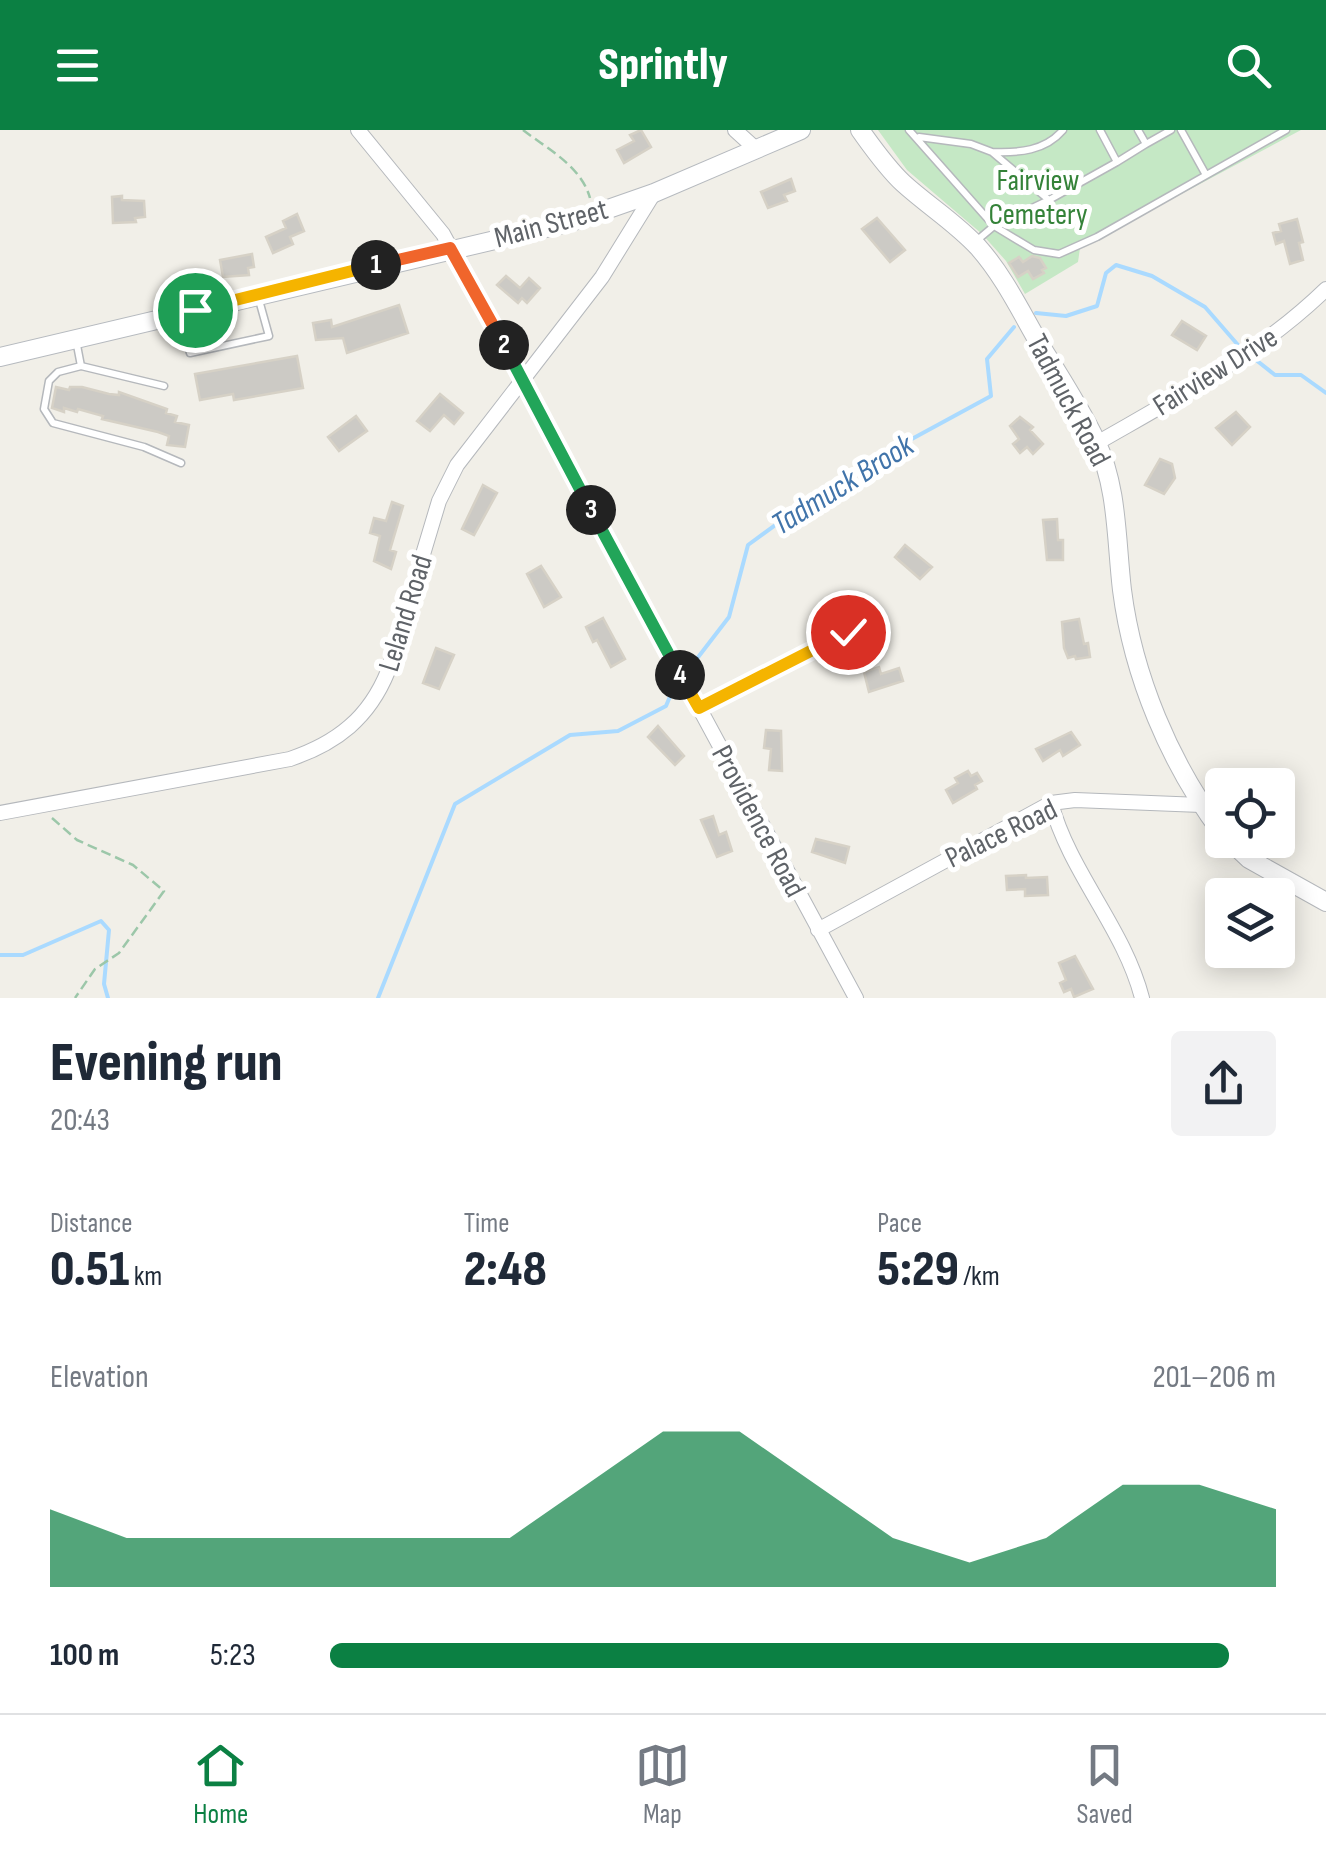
<!DOCTYPE html>
<meta charset="utf-8">
<style>
body{margin:0;font-family:"Sofia Sans Condensed",sans-serif;background:#f2f2f3;color:#1f2937;height:100vh;display:flex;flex-direction:column;font-size:38px;white-space:nowrap}
*{box-sizing:border-box;margin:0}
p{font-size:32px;color:#747a83}
.icon{flex:none;width:55px;height:55px;fill:none;stroke:currentColor;stroke-width:2;stroke-linecap:round;stroke-linejoin:round}
.map{position:relative;height:868px;overflow:hidden}
.panel{display:flex;flex-direction:column;background:#fff;flex:1}
.panel>*{flex:none}
.controls{position:absolute;left:1205px;top:638px;display:grid;gap:20px}
.controls a{display:grid;place-items:center;width:90px;height:90px;border-radius:10px;background:#fff;box-shadow:0 5px 25px #0003;font-size:50px}
.pin{position:absolute;display:grid;place-items:center;width:85px;height:85px;color:#fff;margin:-42px;border:5px solid #fff;border-radius:50%;box-shadow:0 2px 10px #0007}
.km{position:absolute;width:50px;height:50px;margin:-25px;border-radius:50%;background:#222;color:#fff;font-size:28px;line-height:50px;text-align:center}
.round{display:grid;place-items:center;flex:none;width:105px;height:105px;border-radius:10px;background:#f2f2f3}
.overview{display:flex;align-items:center;justify-content:space-between;height:170px;padding:0 50px}
h1{font-size:55px;font-weight:800;line-height:75px}
.stats{display:grid;grid-template-columns:repeat(3,1fr);gap:15px;height:170px;padding:10px 50px}
.stats div{display:grid;align-content:center}
.stats b{font-size:50px;font-weight:800}
.stats small{font-size:28px;font-weight:400}
.stats p{font-size:28px}
.chart{height:280px;padding:20px 50px}
.chart p{display:flex;justify-content:space-between}
.chart svg{width:100%;height:180px;margin-top:10px;fill:#0b8043;opacity:.7}
ul{padding:0 50px;list-style:none;font-size:32px}
li{display:grid;grid-template-columns:160px 120px 1fr;align-items:center;height:75px}
li i{height:25px;border-radius:12px;background:#0b8043}
header{display:flex;justify-content:space-between;align-items:center;height:130px;padding:0 50px;background:#0b8043;color:#fff;font-size:45px;font-weight:800}
.tab-bar{display:flex;justify-content:space-around;align-items:center;height:140px;border-top:2px solid #e0e1e3;background:#fff;font-size:28px;color:#747a83}
.tab-bar a{display:grid;justify-items:center;gap:5px}
.tab-bar .on{color:#0b8043}
.map>svg:first-child{display:block}
.green{fill:#c5e8c5}
.lines{fill:none;stroke-linecap:round;stroke-linejoin:round}
.stream{stroke:#aadaff;stroke-width:4}
.building{fill:#cccac5;stroke:#d6d1c6;stroke-width:2.5}
.service-casing{stroke:#b5b8bc;stroke-width:9}
.minor-casing{stroke:#b5b8bc;stroke-width:16}
.tertiary-casing{stroke:#b5b8bc;stroke-width:20}
.secondary-casing{stroke:#b6babf;stroke-width:20}
.path{stroke:#9cc7a9;stroke-width:2.5;stroke-dasharray:10 5;stroke-linecap:butt}
.service{stroke:#fff;stroke-width:6}
.minor{stroke:#fff;stroke-width:14}
.tertiary{stroke:#fff;stroke-width:18}
.secondary{stroke:#fff;stroke-width:18}
.split-1-casing{stroke:#fff;stroke-width:20}
.split-2-casing{stroke:#fff;stroke-width:20}
.split-3-casing{stroke:#fff;stroke-width:20}
.split-4-casing{stroke:#fff;stroke-width:20}
.split-5-casing{stroke:#fff;stroke-width:20}
.split-1{stroke:#f5b400;stroke-width:12}
.split-2{stroke:#f0652b;stroke-width:12}
.split-3{stroke:#22a559;stroke-width:12}
.split-4{stroke:#22a559;stroke-width:12}
.split-5{stroke:#f5b400;stroke-width:12}
.labels{text-anchor:middle;stroke-width:10;stroke-linejoin:round;paint-order:stroke}
.park-label{font-size:30px;fill:#348238;stroke:#fff}
.street-label{font-size:30px;fill:#5f6368;stroke:#fff}
.water-label{font-size:32px;font-style:italic;fill:#4174aa;stroke:#fff}
</style>
<header><svg class="icon" aria-label="menu" viewBox="0 0 24 24"><path d="M4 6h16M4 12h16M4 18h16"/></svg>Sprintly<svg class="icon" aria-label="search" viewBox="0 0 24 24"><circle cx="10" cy="10" r="6"/><path d="M15 15l6 6"/></svg></header>
<div class="map">
<svg width="1326" height="868" viewBox="0 0 1326 868">
<rect width="100%" height="100%" fill="#f1efe8"/>
<path class="green" d="M878,0H1301L1080,118L1078,132L1025,164L1006,131L982,104L907,40Z"/>
<g class="lines">
<path class="stream" d="M1036,183L1066,186L1097,176L1106,143L1116,135L1152,146L1205,177L1238,215
M1256,230L1275,245H1301L1326,263
M689,539L729,487L748,415L840,348L991,266L987,229L1014,197
M0,825H23L101,791L109,800L104,854L108,868
M378,868L455,674L570,605L618,601L666,576L674,557"/>
</g>
<path class="building" d="M641,0L651,17L624,33L617,20L634,11L630,5Z
M791,49L795,61L784,65L787,71L768,78L761,62Z
M122,66V70L144,71L145,87L135,88L136,92L113,93L112,67Z
M297,84L304,101L290,107L293,114L273,123L266,107L286,98L283,91Z
M877,88L905,120L890,132L862,99Z
M1297,89L1303,112L1299,113L1303,130L1290,134L1284,111L1276,114L1273,103L1281,101L1279,94Z
M252,124L254,137L248,138L249,145L223,147L220,130Z
M1032,126L1040,128L1046,138L1042,140L1044,143L1033,149L1028,141L1018,147L1009,133L1019,127L1023,132Z
M506,146L520,158L529,148L540,158L527,173L522,168L518,173L497,155Z
M399,175L408,203L347,223L343,208L316,210L313,193L331,190L332,197Z
M1182,191L1206,206L1197,220L1172,205Z
M297,226L303,258L234,270L233,264L200,270L195,244Z
M56,257L69,260L70,257H82L109,264L119,265V262L167,279L166,283L177,286L175,292L189,295L185,317L167,315L169,306L158,302L102,289L103,286L78,279L77,282L64,278V282L52,278Z
M440,264L463,283L454,294L444,285L430,301L417,291Z
M1236,282L1250,297L1232,315L1216,298Z
M356,286L367,301L339,321L328,307Z
M1020,287L1033,297L1030,300L1043,314L1033,324L1027,317L1020,323L1013,314L1019,309L1010,296Z
M1160,329L1172,334L1175,348L1164,364L1145,355Z
M483,355L497,363L474,405L462,399Z
M392,372L403,376L390,420L396,422L391,439L374,431L380,406L370,403L374,388L386,391Z
M1057,389L1058,410H1063V430H1047L1043,390Z
M905,415L932,437L920,449L895,427Z
M541,436L561,467L544,477L527,444Z
M603,488L625,529L611,537L597,510L593,512L586,497Z
M1079,489L1084,514L1088,513L1090,527L1076,529L1075,526L1068,528L1064,518L1062,492Z
M436,518L454,525L439,559L423,553Z
M879,537L881,544L899,538L903,551L869,562L864,542Z
M658,596L684,626L675,635L648,607Z
M766,600L781,601L782,641L769,640L771,619L764,618Z
M1071,602L1080,615L1063,626L1060,620L1043,631L1036,619Z
M968,641L971,646L977,643L982,651L975,655L977,659L953,673L946,660L958,653L955,648Z
M713,686L719,705L726,702L732,721L717,727L701,690Z
M816,709L849,717L845,733L812,722Z
M1026,745V748L1047,747L1048,765L1025,766V759L1007,760L1006,746Z
M1075,826L1093,859L1074,867L1071,859L1064,862L1060,853L1066,850L1059,833Z"/>
<g class="lines">
<g class="service-casing">
<path id="service" d="M909,0L994,96L1034,120L1059,124L1097,107L1286,0
M1063,0C1045,21 1019,23 992,22L1049,70L1117,32L1100,0
M1181,0L1206,45
M919,7L971,14L992,22
M1146,14L1171,0
M1117,32L1146,14L1138,0
M975,112L994,96L1049,70
M179,185L190,223L269,206L259,170
M76,210L81,236
M164,256L81,236L58,242L49,251L44,279L53,293L144,317L181,333"/>
</g>
<g class="minor-casing">
<path id="minor" d="M358,0L443,104L856,868
M735,0L757,20
M1097,313C1177,267 1259,224 1326,159
M699,578L848,503L880,492
M1051,673C1070,743 1124,798 1142,868
M0,683L290,629C337,613 369,588 388,541L439,371L457,335L602,147L654,63
M818,800L1051,673L1075,670L1201,675"/>
</g>
<g class="tertiary-casing">
<path id="tertiary" d="M860,0C873,18 886,37 903,53C927,75 956,93 978,117C1003,145 1020,180 1039,213C1059,245 1080,277 1096,311C1118,358 1116,409 1122,460C1133,546 1170,634 1222,703
M1229,710L1249,729L1326,772"/>
</g>
<g class="secondary-casing">
<path id="secondary" d="M0,227L571,92L654,63L801,0"/>
</g>
<path class="path" d="M523,0C549,20 581,36 590,68
M52,688L77,710L133,735L164,761L119,823L95,839L75,868"/>
<use href="#service" class="service"/>
<use href="#minor" class="minor"/>
<use href="#tertiary" class="tertiary"/>
<use href="#secondary" class="secondary"/>
</g>
<g class="lines">
<g class="split-1-casing">
<path id="split-1" d="M195,180L376,135"/>
</g>
<g class="split-2-casing">
<path id="split-2" d="M376,135L450,118L504,215"/>
</g>
<g class="split-3-casing">
<path id="split-3" d="M504,215L591,380"/>
</g>
<g class="split-4-casing">
<path id="split-4" d="M591,380L680,545"/>
</g>
<g class="split-5-casing">
<path id="split-5" d="M680,545L699,578L848,502"/>
</g>
<use href="#split-1" class="split-1"/>
<use href="#split-2" class="split-2"/>
<use href="#split-3" class="split-3"/>
<use href="#split-4" class="split-4"/>
<use href="#split-5" class="split-5"/>
</g>
<g class="labels">
<g class="park-label">
<text x="1038" y="60">Fairview<tspan x="1038" dy="34">Cemetery</tspan></text>
</g>
<g class="street-label">
<text transform="translate(551 93) rotate(-15)" y="10">Main Street</text>
<text transform="translate(1215 241) rotate(-32)" y="10">Fairview Drive</text>
<text transform="translate(1069 270) rotate(62)" y="10">Tadmuck Road</text>
<text transform="translate(405 483) rotate(-73)" y="10">Leland Road</text>
<text transform="translate(759 691) rotate(62)" y="10">Providence Road</text>
<text transform="translate(1001 703) rotate(-26)" y="10">Palace Road</text>
</g>
<g class="water-label">
<text transform="translate(842 354) rotate(-32)" y="11">Tadmuck Brook</text>
</g>
</g>
</svg>
<div class="controls">
<a><svg class="icon" aria-label="locate" viewBox="0 0 24 24"><circle cx="12" cy="12" r="6"/><path d="M12 2v4M12 18v4M2 12h4M18 12h4"/></svg></a>
<a><svg class="icon" aria-label="layers" viewBox="0 0 24 24"><path d="M12 4l9 5-9 5-9-5zM3 14l9 5 9-5"/></svg></a>
</div>
<div class="pin" style="left:195px;top:180px;background:#1e9e55"><svg class="icon" aria-label="arrive" viewBox="0 0 24 24"><path d="M6 21V4h12l-3 4 3 4H6"/></svg></div>
<div class="pin" style="left:848px;top:502px;background:#d93025"><svg class="icon" aria-label="check" viewBox="0 0 24 24"><path d="M5 12l5 5 9-10"/></svg></div>
<b class="km" style="left:376px;top:135px">1</b>
<b class="km" style="left:504px;top:215px">2</b>
<b class="km" style="left:591px;top:380px">3</b>
<b class="km" style="left:680px;top:545px">4</b>
</div>
<section class="panel">
<div class="overview"><div><h1>Evening run</h1><p>20:43</p></div><a class="round"><svg class="icon" aria-label="share" viewBox="0 0 24 24"><path d="M12 15V3M7 8l5-5 5 5M5 13v7h14v-7"/></svg></a></div>
<div class="stats">
<div><p>Distance</p><b>0.51<small> km</small></b></div>
<div><p>Time</p><b>2:48</b></div>
<div><p>Pace</p><b>5:29<small> /km</small></b></div>
</div>
<div class="chart"><p><span>Elevation</span>201–206 m</p>
<svg viewBox="0 0 160 44" preserveAspectRatio="none"><path d="M0 44V25L10 32L20 32L30 32L40 32L50 32L60 32L70 19L80 6L90 6L100 19L110 32L120 38L130 32L140 19L150 19L160 25V44z"/></svg>
</div>
<ul>
<li><b>100 m</b>5:23<i style="width:95%"></i></li>
</ul>
</section>
<nav class="tab-bar">
<a class="on"><svg class="icon" aria-label="home" viewBox="0 0 24 24"><path d="M3 11l9-7 9 7M6 9v11h12V9"/></svg>Home</a>
<a><svg class="icon" aria-label="map" viewBox="0 0 24 24"><path d="M3 6l6-2 6 2 6-2v14l-6 2-6-2-6 2zM9 4v14M15 6v14"/></svg>Map</a>
<a><svg class="icon" aria-label="saved" viewBox="0 0 24 24"><path d="M7 4h10v16l-5-4-5 4z"/></svg>Saved</a>
</nav>
